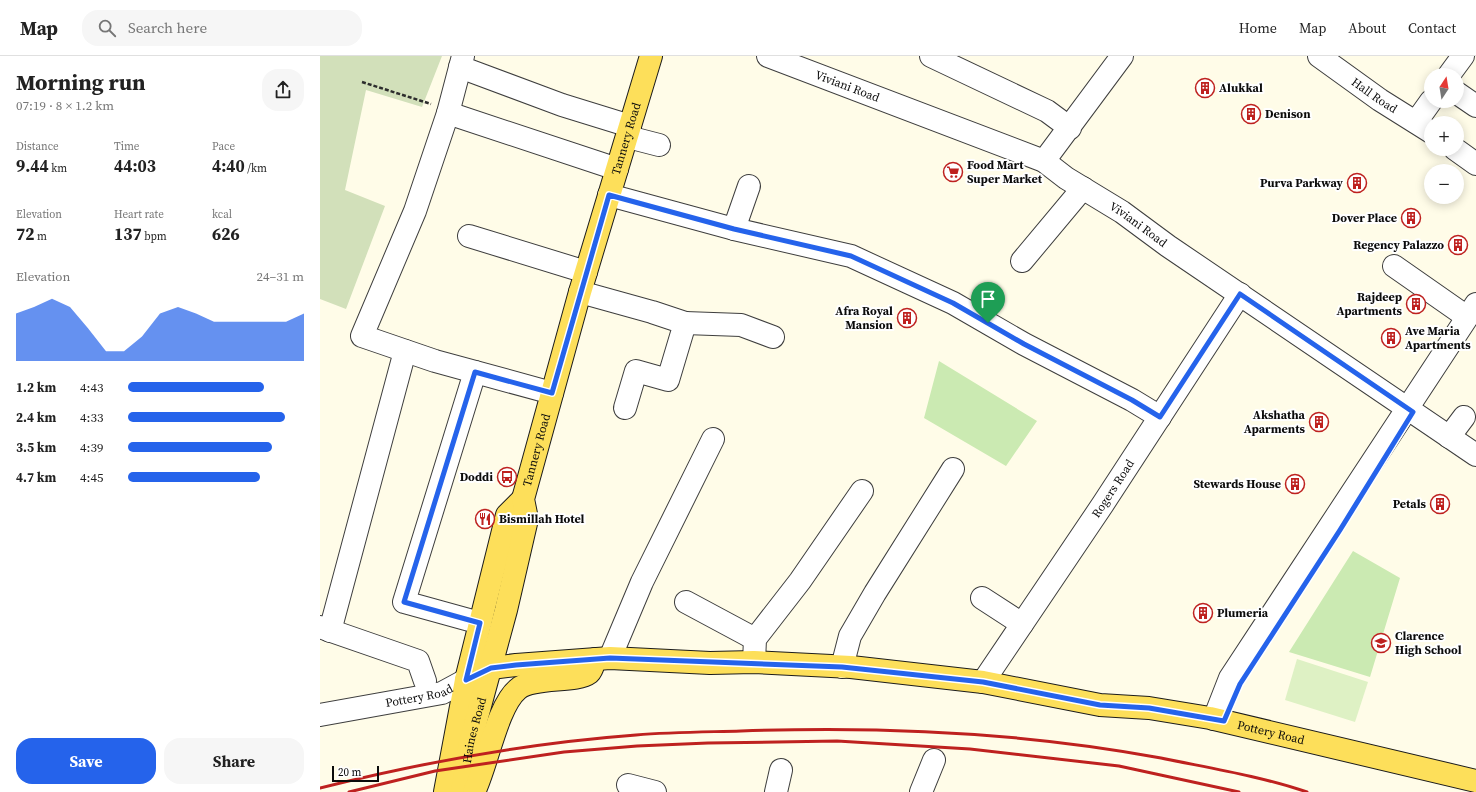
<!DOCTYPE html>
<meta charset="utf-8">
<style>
body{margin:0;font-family:"Source Serif 4",serif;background:#f6f6f6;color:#222;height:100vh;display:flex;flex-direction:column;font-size:15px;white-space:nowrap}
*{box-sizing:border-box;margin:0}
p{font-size:13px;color:#767676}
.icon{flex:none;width:22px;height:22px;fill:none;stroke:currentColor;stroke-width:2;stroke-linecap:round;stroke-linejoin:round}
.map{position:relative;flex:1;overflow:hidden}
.details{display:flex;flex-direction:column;background:#fff;width:320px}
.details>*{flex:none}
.needle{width:26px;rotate:12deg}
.buttons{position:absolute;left:1104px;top:12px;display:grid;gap:8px}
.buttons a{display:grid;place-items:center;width:40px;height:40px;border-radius:50%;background:#fff;box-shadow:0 2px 10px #0003;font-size:20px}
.scale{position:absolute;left:12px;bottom:10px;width:47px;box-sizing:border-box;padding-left:4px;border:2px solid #0b0b0b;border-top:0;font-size:11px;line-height:14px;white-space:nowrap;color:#0b0b0b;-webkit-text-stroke:3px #fff;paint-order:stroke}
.pin{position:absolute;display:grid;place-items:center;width:34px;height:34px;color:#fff;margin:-41px -17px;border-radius:50% 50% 50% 0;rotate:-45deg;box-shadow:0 0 4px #0007}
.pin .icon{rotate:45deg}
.round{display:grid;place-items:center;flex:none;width:42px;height:42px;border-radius:16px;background:#f6f6f6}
.head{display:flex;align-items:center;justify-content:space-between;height:68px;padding:0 16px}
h1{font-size:22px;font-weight:700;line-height:30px}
.stats{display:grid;grid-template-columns:repeat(3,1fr);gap:6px;height:68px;padding:4px 16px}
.stats div{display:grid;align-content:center}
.stats b{font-size:17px;font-weight:700}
.stats small{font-size:11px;font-weight:400}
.stats p{font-size:11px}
.chart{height:112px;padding:8px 16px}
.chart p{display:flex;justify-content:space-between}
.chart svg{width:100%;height:72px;margin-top:4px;fill:#2563eb;opacity:.7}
.action{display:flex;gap:8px;margin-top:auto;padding:8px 16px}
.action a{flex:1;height:46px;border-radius:16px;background:#2563eb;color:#fff;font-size:16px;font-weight:700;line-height:46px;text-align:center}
.action a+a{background:#f6f6f6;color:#222}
ul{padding:0 16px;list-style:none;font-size:13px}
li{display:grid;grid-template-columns:64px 48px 1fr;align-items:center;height:30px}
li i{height:10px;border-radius:5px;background:#2563eb}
header{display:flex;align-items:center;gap:24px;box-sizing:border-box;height:56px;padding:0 20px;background:#fff;border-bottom:1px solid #e0e0e0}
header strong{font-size:19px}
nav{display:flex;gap:22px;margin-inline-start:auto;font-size:14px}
.search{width:280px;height:36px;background:#f6f6f6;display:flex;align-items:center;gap:10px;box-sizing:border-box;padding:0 14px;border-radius:16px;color:#767676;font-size:15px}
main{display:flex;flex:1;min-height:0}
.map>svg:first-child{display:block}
.green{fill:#cbeab2}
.cemetery{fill:#d2e0ba}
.pitch{fill:#def1c4}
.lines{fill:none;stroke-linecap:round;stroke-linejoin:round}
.minor-casing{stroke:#3e3e3e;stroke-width:24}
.major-casing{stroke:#1c1c1c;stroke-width:24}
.path{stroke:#2d2d2d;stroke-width:2.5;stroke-dasharray:4 2;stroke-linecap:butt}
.minor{stroke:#fff;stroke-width:22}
.major{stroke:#fddf5a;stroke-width:22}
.rail{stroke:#be211f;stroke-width:3}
.route-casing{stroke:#fff;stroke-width:8}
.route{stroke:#2563eb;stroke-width:5}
.labels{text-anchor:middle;stroke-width:4;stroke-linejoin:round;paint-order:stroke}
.street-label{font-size:12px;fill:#0b0b0b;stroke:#fff}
.poi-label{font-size:12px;font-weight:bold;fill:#0b0b0b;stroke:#fff;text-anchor:end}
</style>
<header>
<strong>Map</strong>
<div class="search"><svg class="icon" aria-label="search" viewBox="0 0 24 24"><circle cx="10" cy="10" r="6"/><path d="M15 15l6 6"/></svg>Search here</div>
<nav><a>Home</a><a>Map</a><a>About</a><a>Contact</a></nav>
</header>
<main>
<section class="details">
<div class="head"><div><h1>Morning run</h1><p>07:19 · 8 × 1.2 km</p></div><a class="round"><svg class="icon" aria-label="share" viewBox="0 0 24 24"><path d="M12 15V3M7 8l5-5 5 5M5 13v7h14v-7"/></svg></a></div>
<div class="stats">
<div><p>Distance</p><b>9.44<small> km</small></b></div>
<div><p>Time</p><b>44:03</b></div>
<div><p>Pace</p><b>4:40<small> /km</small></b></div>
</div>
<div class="stats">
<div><p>Elevation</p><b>72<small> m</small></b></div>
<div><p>Heart rate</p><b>137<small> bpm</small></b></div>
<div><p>kcal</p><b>626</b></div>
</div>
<div class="chart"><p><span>Elevation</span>24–31 m</p>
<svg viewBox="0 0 160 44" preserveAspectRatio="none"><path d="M0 44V15L10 11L20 6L30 11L40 24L50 38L60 38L70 29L80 15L90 11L100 15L110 20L120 20L130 20L140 20L150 20L160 15V44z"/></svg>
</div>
<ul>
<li><b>1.2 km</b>4:43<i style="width:77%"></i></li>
<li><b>2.4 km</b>4:33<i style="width:89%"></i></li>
<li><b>3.5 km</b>4:39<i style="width:82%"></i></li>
<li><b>4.7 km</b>4:45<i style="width:75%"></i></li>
</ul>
<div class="action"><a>Save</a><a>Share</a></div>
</section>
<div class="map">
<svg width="1156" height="736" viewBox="0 0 1156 736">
<rect width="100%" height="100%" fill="#fffce8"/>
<path class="green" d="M619,305L717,365L686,410L604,362Z
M1033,495L1080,522L1050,621L969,596Z"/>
<path class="cemetery" d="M0,0H122L102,51L46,34L25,134L65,150L26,253L0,243Z"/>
<path class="pitch" d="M977,603L1048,626L1035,666L965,644Z"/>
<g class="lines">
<g class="minor-casing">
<g id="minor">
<path d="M143,0L128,57L95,155L42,280L115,305L232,337"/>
<path id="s1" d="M448,0L724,105L746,122L802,156L848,190L1156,399"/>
<path d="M611,0L727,55L750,72"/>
<path id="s2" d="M999,0L1060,44L1111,76"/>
<path d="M140,11L242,49L310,70"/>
<path d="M1129,19L1143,0"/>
<path d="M1137,37L1156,50"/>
<path d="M128,57L297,113"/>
<path d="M1096,66L1111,45"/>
<path d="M308,81L339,89"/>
<path d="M1135,93L1156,108"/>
<path d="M724,105L802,0"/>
<path d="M289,139L414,173L531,200L633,247L704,288L812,344L840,361"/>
<path d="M414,173L429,130"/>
<path d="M149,180L266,216"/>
<path d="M702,205L763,132"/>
<path d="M1074,210L1147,261"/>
<path d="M260,236L332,256L365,267L348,324L316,315L305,352"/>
<path d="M365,267L421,269L453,281"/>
<path d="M155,316L84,546L160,567"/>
<path d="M1129,381L1144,361"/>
<path d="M662,542L702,568"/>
<path d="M366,546L435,583"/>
<path d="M0,571L98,605L105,625"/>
<path d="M10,575L85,295"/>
<path d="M290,602L322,526L393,383"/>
<path d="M434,606L435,583L480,525L542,435"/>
<path d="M522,611L530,580L555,537L633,413"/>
<path id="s3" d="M663,626L783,448L920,238"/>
<path id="s4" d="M0,659L122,637L146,624"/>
<path d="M894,663L910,622L1156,248"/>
<path d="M308,729L335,736"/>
<path d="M456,736L461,714"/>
<path d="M601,736L614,704"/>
</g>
</g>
<g class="major-casing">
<g id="major">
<path id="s5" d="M146,624L171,612L196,609L290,602L390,607L434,606L531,611L663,626L780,649L829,652L890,662L1156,725"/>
<path d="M125,736L146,624L187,459L203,443"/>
<path id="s6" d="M142,736L150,687L186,554L207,463L203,443L260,236L331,0"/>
<path d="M154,736C167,710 177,650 198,633C213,620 256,627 269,617C273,613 273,608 275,603"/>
</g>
</g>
<path class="path" d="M42,26L111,48"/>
<use href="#minor" class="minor"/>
<use href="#major" class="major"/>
<path class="rail" d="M0,732C104,706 210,687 316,679C351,676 386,676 421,675C562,670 702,676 841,702C889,712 940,720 987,736
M29,736L115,715L244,696L317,690L388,687L517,685L650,693L799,710L919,736"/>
</g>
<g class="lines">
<g class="route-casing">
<path id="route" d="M289,139L414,173L531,200L633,247L704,288L812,344L840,361L920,238L1093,356L1020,474L920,628L904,665L829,652L780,649L663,626L522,611L290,602L196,609L171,612L146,624L160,567L84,546L155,316L232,337Z"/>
</g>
<use href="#route" class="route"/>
</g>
<defs>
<g id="building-ring" transform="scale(1)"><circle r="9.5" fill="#fff" stroke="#be211f" stroke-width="1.5"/><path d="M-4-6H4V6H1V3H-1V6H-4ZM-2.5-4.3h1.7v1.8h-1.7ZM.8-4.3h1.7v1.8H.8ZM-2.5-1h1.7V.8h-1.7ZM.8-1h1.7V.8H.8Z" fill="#be211f"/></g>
<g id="supermarket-ring" transform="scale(1)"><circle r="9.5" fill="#fff" stroke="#be211f" stroke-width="1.5"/><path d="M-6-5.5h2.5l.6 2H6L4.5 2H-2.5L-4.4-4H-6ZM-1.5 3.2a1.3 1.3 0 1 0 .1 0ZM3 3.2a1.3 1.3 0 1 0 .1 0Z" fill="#be211f"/></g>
<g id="bus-ring" transform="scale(1)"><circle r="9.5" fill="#fff" stroke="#be211f" stroke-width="1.5"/><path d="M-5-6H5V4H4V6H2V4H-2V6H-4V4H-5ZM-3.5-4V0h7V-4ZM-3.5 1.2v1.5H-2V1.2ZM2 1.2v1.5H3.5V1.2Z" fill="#be211f"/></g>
<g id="restaurant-ring" transform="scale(1)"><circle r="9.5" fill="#fff" stroke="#be211f" stroke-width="1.5"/><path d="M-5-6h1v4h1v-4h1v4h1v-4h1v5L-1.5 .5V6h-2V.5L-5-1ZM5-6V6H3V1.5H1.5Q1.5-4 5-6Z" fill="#be211f"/></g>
<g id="school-ring" transform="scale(1)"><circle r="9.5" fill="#fff" stroke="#be211f" stroke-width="1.5"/><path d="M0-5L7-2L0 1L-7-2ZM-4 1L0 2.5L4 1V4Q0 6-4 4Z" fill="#be211f"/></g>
</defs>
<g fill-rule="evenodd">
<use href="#building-ring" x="885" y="32"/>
<use href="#building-ring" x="931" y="58"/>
<use href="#supermarket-ring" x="633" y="116"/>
<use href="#building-ring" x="1037" y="127"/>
<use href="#building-ring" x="1091" y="162"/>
<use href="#building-ring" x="1138" y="189"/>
<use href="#building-ring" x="1096" y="248"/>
<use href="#building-ring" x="587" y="262"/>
<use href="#building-ring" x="1071" y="282"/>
<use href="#building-ring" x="999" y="366"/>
<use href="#bus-ring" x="187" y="421"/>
<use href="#building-ring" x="975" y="428"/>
<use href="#building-ring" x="1120" y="448"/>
<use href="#restaurant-ring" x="165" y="463"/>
<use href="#building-ring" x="883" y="557"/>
<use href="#school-ring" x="1061" y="587"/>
</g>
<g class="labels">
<g class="street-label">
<text dy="4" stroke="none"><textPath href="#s1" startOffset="85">Viviani Road</textPath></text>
<text dy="4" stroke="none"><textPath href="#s2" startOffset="68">Hall Road</textPath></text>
<text dy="4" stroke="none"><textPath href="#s6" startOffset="676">Tannery Road</textPath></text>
<text dy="4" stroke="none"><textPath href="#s1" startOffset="409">Viviani Road</textPath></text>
<text dy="4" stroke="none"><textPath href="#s6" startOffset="352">Tannery Road</textPath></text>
<text dy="4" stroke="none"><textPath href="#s3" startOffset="233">Rogers Road</textPath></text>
<text dy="4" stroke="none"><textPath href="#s4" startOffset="101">Pottery Road</textPath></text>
<text dy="4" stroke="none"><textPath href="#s6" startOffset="63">Haines Road</textPath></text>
<text dy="4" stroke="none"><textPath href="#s5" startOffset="814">Pottery Road</textPath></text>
</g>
<g class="poi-label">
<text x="899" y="36" text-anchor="start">Alukkal</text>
<text x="945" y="62" text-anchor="start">Denison</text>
<text x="647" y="113" text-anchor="start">Food Mart<tspan x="647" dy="14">Super Market</tspan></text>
<text x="1023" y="131">Purva Parkway</text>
<text x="1077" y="166">Dover Place</text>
<text x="1124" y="193">Regency Palazzo</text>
<text x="1082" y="245">Rajdeep<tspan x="1082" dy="14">Apartments</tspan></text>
<text x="573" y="259">Afra Royal<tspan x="573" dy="14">Mansion</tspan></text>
<text x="1085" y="279" text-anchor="start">Ave Maria<tspan x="1085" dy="14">Apartments</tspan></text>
<text x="985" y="363">Akshatha<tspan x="985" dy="14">Aparments</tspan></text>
<text x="173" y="425">Doddi</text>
<text x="961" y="432">Stewards House</text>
<text x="1106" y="452">Petals</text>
<text x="179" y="467" text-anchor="start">Bismillah Hotel</text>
<text x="897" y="561" text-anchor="start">Plumeria</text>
<text x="1075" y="584" text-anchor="start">Clarence<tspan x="1075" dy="14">High School</tspan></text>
</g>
</g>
</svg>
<div class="buttons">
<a><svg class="needle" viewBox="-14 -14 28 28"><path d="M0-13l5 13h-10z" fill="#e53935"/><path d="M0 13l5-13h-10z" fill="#767676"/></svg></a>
<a>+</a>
<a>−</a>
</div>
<div class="scale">20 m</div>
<div class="pin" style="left:668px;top:267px;background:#1e9e55"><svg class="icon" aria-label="arrive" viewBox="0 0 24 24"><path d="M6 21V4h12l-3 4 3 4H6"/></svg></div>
</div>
</main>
